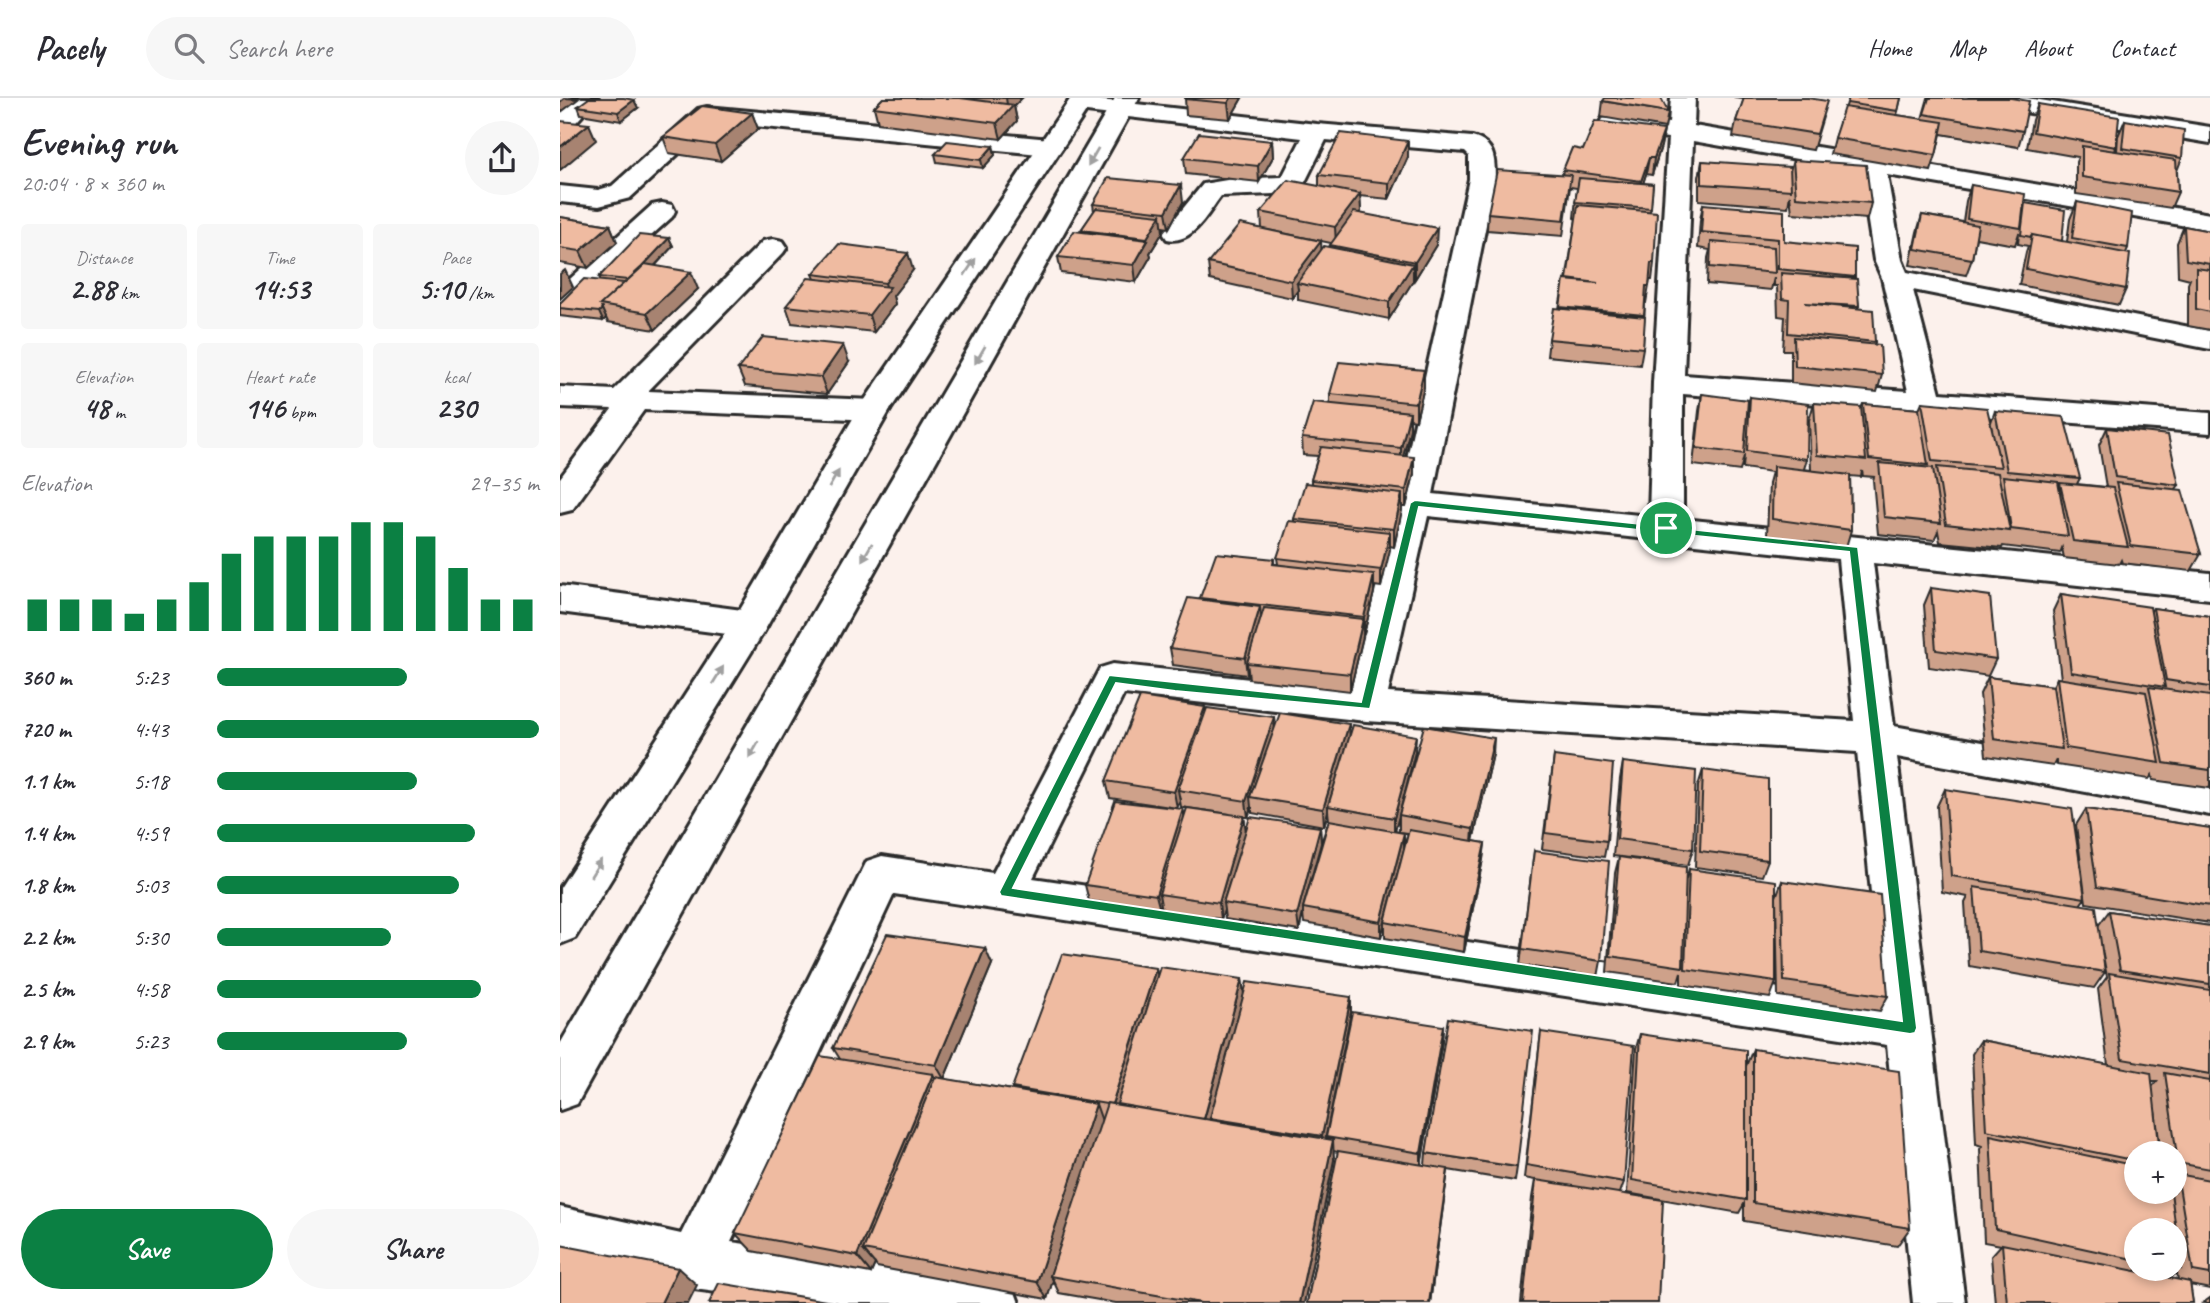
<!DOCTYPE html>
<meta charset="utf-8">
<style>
body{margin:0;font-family:Caveat,sans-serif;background:#f7f7f7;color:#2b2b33;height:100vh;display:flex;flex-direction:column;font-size:26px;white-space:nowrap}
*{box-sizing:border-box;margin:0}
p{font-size:23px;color:#7c7c81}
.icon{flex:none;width:38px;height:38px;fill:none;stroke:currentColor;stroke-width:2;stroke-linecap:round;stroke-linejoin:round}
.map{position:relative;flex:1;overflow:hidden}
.panel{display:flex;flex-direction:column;background:#fff;width:560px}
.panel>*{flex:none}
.tools{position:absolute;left:1564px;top:1043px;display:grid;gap:14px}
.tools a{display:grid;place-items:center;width:63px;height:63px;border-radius:50%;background:#fff;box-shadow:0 4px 10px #0003;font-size:35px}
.pin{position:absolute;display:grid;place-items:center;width:60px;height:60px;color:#fff;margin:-30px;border:4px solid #fff;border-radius:50%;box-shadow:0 2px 7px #0007}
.round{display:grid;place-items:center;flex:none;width:74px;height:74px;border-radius:37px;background:#f7f7f7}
.overview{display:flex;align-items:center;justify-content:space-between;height:119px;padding:0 21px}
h1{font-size:38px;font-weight:700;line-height:52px}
.metrics{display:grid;grid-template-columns:repeat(3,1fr);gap:10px;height:119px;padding:7px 21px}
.metrics div{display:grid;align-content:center;border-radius:7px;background:#f7f7f7;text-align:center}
.metrics b{font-size:30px;font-weight:700}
.metrics small{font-size:19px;font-weight:400}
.metrics p{font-size:19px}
.chart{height:196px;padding:14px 21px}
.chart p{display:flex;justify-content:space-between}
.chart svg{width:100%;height:126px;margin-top:7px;stroke:#0b8043;stroke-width:6}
.primary-button{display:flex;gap:14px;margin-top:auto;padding:14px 21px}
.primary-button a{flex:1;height:80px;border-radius:42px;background:#0b8043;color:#fff;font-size:28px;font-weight:700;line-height:80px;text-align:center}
.primary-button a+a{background:#f7f7f7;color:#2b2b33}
ul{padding:0 21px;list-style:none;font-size:23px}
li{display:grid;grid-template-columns:112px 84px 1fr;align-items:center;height:52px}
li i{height:18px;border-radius:9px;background:#0b8043}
header{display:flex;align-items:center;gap:42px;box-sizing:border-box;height:98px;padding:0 35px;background:#fff;border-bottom:2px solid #e1e1e2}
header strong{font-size:33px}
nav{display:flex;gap:38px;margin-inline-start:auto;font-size:24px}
.search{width:490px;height:63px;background:#f7f7f7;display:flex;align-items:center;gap:18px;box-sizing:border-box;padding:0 24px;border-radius:38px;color:#7c7c81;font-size:26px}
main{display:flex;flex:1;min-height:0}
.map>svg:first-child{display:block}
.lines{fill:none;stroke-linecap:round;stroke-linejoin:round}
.street-casing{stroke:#2b2b2b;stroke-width:6}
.secondary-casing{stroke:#2b2b2b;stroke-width:6}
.street{fill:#fff;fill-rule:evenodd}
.secondary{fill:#fff;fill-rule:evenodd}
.wall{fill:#cea18a;stroke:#2b2b2b;stroke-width:2;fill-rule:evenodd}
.shaded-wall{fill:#a78371;stroke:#2b2b2b;stroke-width:2}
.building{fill:#efbba1;stroke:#2b2b2b;stroke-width:2}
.oneway{fill:#a0a0a0}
.route{fill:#0b8043;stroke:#fff;stroke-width:2;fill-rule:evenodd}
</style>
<header>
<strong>Pacely</strong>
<div class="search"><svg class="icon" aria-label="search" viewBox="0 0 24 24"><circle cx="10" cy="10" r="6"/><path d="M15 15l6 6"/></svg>Search here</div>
<nav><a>Home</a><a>Map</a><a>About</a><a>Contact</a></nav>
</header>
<main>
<section class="panel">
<div class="overview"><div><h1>Evening run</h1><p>20:04 · 8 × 360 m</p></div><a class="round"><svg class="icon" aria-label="share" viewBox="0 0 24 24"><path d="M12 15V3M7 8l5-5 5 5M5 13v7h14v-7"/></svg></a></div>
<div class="metrics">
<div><p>Distance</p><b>2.88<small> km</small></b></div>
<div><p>Time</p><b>14:53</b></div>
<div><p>Pace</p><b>5:10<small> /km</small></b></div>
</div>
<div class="metrics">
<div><p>Elevation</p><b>48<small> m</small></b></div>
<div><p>Heart rate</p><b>146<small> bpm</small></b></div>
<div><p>kcal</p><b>230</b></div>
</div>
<div class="chart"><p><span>Elevation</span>29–35 m</p>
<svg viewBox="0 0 160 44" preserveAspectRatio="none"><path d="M5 44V33M15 44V33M25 44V33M35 44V38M45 44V33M55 44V27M65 44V17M75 44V11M85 44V11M95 44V11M105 44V6M115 44V6M125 44V11M135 44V22M145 44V33M155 44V33"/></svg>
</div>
<ul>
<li><b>360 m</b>5:23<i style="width:59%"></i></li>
<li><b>720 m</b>4:43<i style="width:100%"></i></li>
<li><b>1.1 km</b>5:18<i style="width:62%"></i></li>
<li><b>1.4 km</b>4:59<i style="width:80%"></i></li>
<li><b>1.8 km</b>5:03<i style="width:75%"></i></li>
<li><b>2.2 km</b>5:30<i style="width:54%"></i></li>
<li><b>2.5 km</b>4:58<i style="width:82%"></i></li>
<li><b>2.9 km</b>5:23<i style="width:59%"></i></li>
</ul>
<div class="primary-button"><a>Save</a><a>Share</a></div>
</section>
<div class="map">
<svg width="1650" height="1205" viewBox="0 0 1650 1205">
<rect width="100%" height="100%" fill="#fcf1ec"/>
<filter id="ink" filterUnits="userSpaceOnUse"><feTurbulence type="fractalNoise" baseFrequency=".0143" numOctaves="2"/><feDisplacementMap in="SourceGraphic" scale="14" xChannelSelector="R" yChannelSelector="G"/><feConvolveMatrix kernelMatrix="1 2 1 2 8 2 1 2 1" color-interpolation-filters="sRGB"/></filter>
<g filter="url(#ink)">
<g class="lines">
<g class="street-casing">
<path id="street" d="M12,0H38L9,32L0,34V13Z
M522,0L757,26L912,39C935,45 935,61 935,81L873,396L1089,418L1093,285L1108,40L1042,31L1039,26L1042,21L1051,19L1109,25L1111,0H1135L1134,28L1650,116V132L1327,77L1342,162L1347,174L1650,233V251L1353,192L1380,295L1650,315V335L1123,296V421L1650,475V501L1313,465L1334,628L1650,685V717L1337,659L1405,1205H1353L1327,947L334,796L171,1144L433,1179L452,1186L459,1205H238L134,1191L0,1161V1109L121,1136L307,763L322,758L433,775L540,570L553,566L791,592L837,405L909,81V58L905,54L766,42L742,90L714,96L661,98C647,116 632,147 607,141L603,135L643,86L673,81L722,79L742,40L510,12L507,7L510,2ZM1133,43L1300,72L1314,162L1322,180L1348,293L1124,277ZM868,418L1278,461L1294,623L828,595ZM564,596L806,623L1297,654L1322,905L473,780Z
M1410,0H1467L1650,29V45L1422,7L1413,5Z
M147,9L490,41L499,44L503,49L499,54L490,57L153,24L70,100L39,108L0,104V88L38,92L52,88L138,11Z
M102,105L112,107L115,113L112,119L10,211L0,214V190L92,107Z
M213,141L223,143L227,149L223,155L88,293L314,302L325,305L330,312L325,319L314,322L84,312L12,412L0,415V380L52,311L0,309V289L54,292L203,143Z
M0,488L190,513L203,517L208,526L203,535L190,539L0,514Z"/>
</g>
<g class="secondary-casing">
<path id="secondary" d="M511,0H535L330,312L203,535L15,840L0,846V790L177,517L298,312Z
M555,0H579L17,1006L0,1012V946Z"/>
</g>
<use href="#street" class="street"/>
<use href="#secondary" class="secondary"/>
</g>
<path class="wall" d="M323,0H462L454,8L457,23L441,41L318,25L314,9Z
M625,0H682L670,21L626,17Z
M1174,0H1248L1263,19L1253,52L1173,39L1176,23L1184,1Z
M1289,0H1341L1337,17L1362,21L1368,0L1463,33L1458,49L1381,36L1376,57L1371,73L1270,56L1274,40Z
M1043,3L1108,14L1105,30L1041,19Z
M1478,6L1556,49L1555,53H1557L1558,38L1565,22L1622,60L1617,73L1618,94L1611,110L1516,96V64L1518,59L1467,50L1472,22Z
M18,8L78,10L61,23L21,16Z
M192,15L198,31L161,63L109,55L103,39Z
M1104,32L1101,48L1092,77L1086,76L1083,85L1093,86L1090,114L1094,165L1092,182H1090L1086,205H1085L1083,250L1080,267L987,258L989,241L999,211L1004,182L1006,183L1016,121L1014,120L1017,90L1010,89L1003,138L927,132L928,115L1002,77L1003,72L1023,52Z
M712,43L713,59L699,84L626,76L624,60Z
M848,43V59L829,101L800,98L801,113L799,115L876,147L855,181L853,180V183L829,221L738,202V192L732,200L650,182L648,165L761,152L770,150L771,145L702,131L701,114L759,88V77Z
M433,48L435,57L423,70L377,64L375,56Z
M1233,62L1311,105L1307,121L1232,115L1230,97L1228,109L1139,102V79L1142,63L1230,73Z
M1411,87L1463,109L1465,105L1502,143L1507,144L1510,121L1517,104L1568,150L1566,155V191L1559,207L1459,187L1466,154L1468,148L1458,146L1459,135L1455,147L1416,140L1412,161L1406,177L1350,167L1357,134L1362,117L1403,124L1406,103Z
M623,104L609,130L602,129L603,134L590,155L591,158L576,184L501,175L498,159L521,134V132L534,113L533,106Z
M1143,106L1224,143L1295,179L1299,208L1298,210L1315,244L1314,247L1322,277L1317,294L1231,285V252H1223L1225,219L1218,218L1217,188H1214V180L1211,192L1147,186L1148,160L1150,152L1138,150L1140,122Z
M0,119L50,127L57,144L28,170L0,165Z
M1624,128L1650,133V232L1628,228V186L1630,181L1618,178L1617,145Z
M109,140L113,148L95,168L138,191L95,232L48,224L46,220L43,223L0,218V205L41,183L39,179Z
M353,172L333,198L335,206L314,234L232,225L226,208L255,181L253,176Z
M289,264L267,296L185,288L178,271Z
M864,272V289L856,322L850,321V331L843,358L854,376L846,409H842L834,449L830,448L821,489L814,488V494L804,536H803L790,593L689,581L688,572L687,577L613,567L610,550L640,502V500L714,461V466H718L717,460L734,424V421L751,386V382L758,358L743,357L742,340L770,306V296Z
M1142,296L1187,311L1190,299L1247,361L1244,371L1251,372L1249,322L1254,305L1301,310L1303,306L1359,311L1362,304L1431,324L1435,313L1520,380L1517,386L1546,389L1539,347L1547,330L1619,387L1616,391L1641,456L1631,473L1562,465L1561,462L1559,466L1504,460L1502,450L1500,455L1443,448L1442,450L1380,444L1378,433L1374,442L1318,436L1313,382L1314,379L1303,378L1302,373L1301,379L1290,378L1291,432L1286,449L1207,438L1209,385L1212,374L1183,370L1184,358L1180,373L1133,367L1139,313Z
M1371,490L1436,561L1428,578L1369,569L1364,507Z
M1501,496L1591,513L1593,510L1650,518V690L1593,682L1592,677L1589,681L1496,667V662L1493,668L1426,658L1420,596L1428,579L1493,588L1497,580L1501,581L1493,513Z
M645,614L714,619L715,629L789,626L790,637L855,654L835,733L844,735V749L848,735L839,734V717L933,656L913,743L925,745L923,761L904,854L825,840V824L821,839L744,825L743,815L739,833L665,821L664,812L661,821L602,812L601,807L600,812L529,803L525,787L623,711L625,718L670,716L621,709L620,703L617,710L550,700L546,683ZM692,709V715L764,728L768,713L769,722L761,745L760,729L686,731L684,719H688Z
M994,658L1047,743L1044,759L982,751Z
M1063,664L1133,751L1128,767L1053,758L1060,681Z
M1143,672L1208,762L1202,778L1135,769L1138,688Z
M1385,691L1525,800L1520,807L1538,828L1549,813L1650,828V1191L1630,1187L1633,1205H1435L1431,1158L1441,1147L1424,1144L1420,1051L1422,1048L1416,1046L1412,956L1421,942L1548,967L1538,891L1547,879L1542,852L1545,874L1534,890L1409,868L1405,805L1408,799L1382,794L1377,708ZM1591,983H1597L1592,989ZM1595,1013L1601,1055H1615V1094H1577V1055ZM1577,1132H1615V1171H1577ZM1617,1175L1618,1182L1610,1180Z
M1526,711L1650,730V825L1526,805L1516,727Z
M974,753L1041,863L1038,879L960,867Z
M1059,759L1126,781L1129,771L1216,884L1210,900L1121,887V874L1118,884L1047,874L1055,775Z
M1222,783L1328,898L1320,913L1218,898L1216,799Z
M432,866L384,981L453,992L452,990L598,878L682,881L684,895L791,914L765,1041H767L766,1039L883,928L882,943L861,1067H865L866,1055L957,1069L955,1083L888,1072L870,1205H747L778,1054L773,1053L774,1062L744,1205H556L499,1195L493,1182L487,1201L317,1169L315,1166L311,1175L192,1153L175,1135L280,961L273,950Z
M981,934L1064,1084L1060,1095L1098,1205H961L972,1100L975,1082L964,1080Z
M1080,936L1186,968L1193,951L1350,1130L1337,1148L1184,1123V1106L1179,1115L1067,1095L1076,950Z
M1650,1200V1205H1643Z"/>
<path class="shaded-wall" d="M5,0L18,1L0,15V4Z
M446,0H462L454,8L457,23L441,41L437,25L448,13Z
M671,0H682L670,21L668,5Z
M74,2L78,10L61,23L58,14Z
M192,15L198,31L161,63L155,47Z
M29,26L36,42L0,72V49Z
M1104,32L1101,48L1092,77L1094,60Z
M712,43L713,59L699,84L698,68Z
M848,43V59L829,101V85Z
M433,48L435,57L423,70L421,62Z
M1089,60L1086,76L1079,99L1081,83Z
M621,87L623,104L609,130L606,114Z
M800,96L801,113L776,146L775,129Z
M601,117L603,134L590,155L591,158L576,184L574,167L588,143L587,140Z
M50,127L57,144L28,170L20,153Z
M877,130L876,147L855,181V164Z
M109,140L113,148L74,190L70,182Z
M761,143L762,160L737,185L738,192L732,200L731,183Z
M348,155L353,172L333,198L335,206L314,234L309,217L327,192L325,185Z
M853,166V183L829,221V204Z
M5,172L13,189L0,201V176Z
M131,174L138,191L95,232L87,215Z
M42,211L46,220L43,223L39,214Z
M283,247L289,264L267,296L261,279Z
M864,272V289L856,322V305Z
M850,314V331L841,367V350Z
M854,359V376L846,409V392Z
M842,396V413L834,449V431Z
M830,434V452L821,489V472Z
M814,477V494L804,536V519Z
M700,509L702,526L687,565L688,572L687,577L685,560Z
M803,521V538L790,593V576Z
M645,609L647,626L618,692L620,703L617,710L614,694Z
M714,619L715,636L690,699L691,709L688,719L686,703Z
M789,626L790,643L768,708V713L764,728L763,711Z
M856,638L855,654L834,737V720Z
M934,640L933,656L912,747L913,731Z
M623,711L626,728L599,796L601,807L600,812L596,797Z
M684,718L686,735L663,805L664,812L661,821L659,805Z
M760,729L761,745L743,810V815L739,833L737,817Z
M844,735V751L821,839V824Z
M925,745L923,761L904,854L905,839Z
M425,850L432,866L384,981L376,967Z
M596,870L599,886L560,1008L552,1007Z
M682,881L684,897L647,1036L644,1022Z
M791,899V914L763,1052L762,1038Z
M883,928L882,943L861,1068V1055Z
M373,976L384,997L303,1152L315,1166L311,1175L297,1158Z
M536,1006L543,1026L490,1178L493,1182L487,1201L477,1184Z
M773,1042L774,1062L744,1205H739Z
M888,1071L870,1205H869Z
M118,1170L137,1187L128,1205H101Z"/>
<path class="building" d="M29,0H64L74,2L58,14L18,8Z
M323,0H400L454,7L437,25L314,9Z
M625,0H671L668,5L625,1Z
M1045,0H1101L1108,14L1043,3Z
M1184,0H1248L1267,3L1257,36L1176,23Z
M1289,0H1341L1338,13L1287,5Z
M1369,0H1451L1469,3L1463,33L1364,16Z
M1478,6L1559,19L1556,49L1473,34Z
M142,8L192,15L155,47L103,39Z
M1284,9L1383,24L1376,57L1274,40Z
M1565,22L1624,32L1622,60L1562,50Z
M0,23L29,26L0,49Z
M1035,23L1104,32L1094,60H1089L1081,83L1003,72L1012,50L1023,52Z
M639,35L712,43L698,68L624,60Z
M781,35L848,43L829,85L759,77Z
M387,43L433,48L421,62L375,56Z
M1522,48L1616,62L1618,94L1522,79Z
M1233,62L1306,67L1311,105L1236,99Z
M1142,63L1230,69L1231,92L1142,86Z
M937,72L1011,77L1004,122L928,115Z
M548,80L621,87L606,114L533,106Z
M1019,80L1093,86L1091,110L1015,104Z
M728,82L800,96L775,129L701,114Z
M1411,87L1465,96L1461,130L1407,121Z
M1517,104L1572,115L1568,150L1512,140Z
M1465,105L1505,112L1502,143L1472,137L1471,139L1461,137Z
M1143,106L1224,113V143L1295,150V179L1218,171V141L1141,134Z
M1018,107L1097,114L1094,165H1091L1089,188H1086L1084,217L1000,209L1004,182L1038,185L1007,181Z
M536,110L601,117L587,140L521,132Z
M794,114L877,130L855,164L770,147Z
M1362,117L1418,127L1412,161L1355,151Z
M0,119L50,127L20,153L0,150Z
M680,126L761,143L731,183L648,165Z
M1624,128L1650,133V166L1626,162Z
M514,133L588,142L574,167L498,159Z
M79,137L109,140L80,171L68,182L39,179Z
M1472,137L1570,156L1566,191L1466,171Z
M1151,144L1214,149L1215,175L1150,169Z
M279,146L348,155L325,185L253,176Z
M764,148L853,166L829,204L737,185Z
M85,166L131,174L87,215L40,207Z
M1636,170L1650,172V214L1636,211Z
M1221,175L1297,181L1299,208L1245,205L1313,212L1315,244L1228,235L1229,202L1222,201Z
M248,180L330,189L309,217L226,208Z
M24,181L64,185L40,207L42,211L39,214L0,210V205Z
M994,210L1085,219L1083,250L989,241Z
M203,239L283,247L261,279L178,271Z
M1234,239L1320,247L1322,277L1235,268Z
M779,264L864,272L856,305L770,296Z
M1142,296L1188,302L1184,356L1136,350Z
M1190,299L1248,306L1247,361L1187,353Z
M753,304L850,314L841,350L742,340Z
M1362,304L1427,310L1441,369L1372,363Z
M1254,305L1301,309L1306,362L1257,357Z
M1303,306L1359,311L1368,367L1309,361Z
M1435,313L1504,319L1520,380L1447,373Z
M1547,330L1608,337L1619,387L1555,379Z
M761,349L854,359L846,392L751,382Z
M1319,365L1373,370L1381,425L1324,419Z
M1213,368L1290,377L1291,432L1212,421Z
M1377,369L1438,375L1450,433L1386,426Z
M1443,378L1498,384L1508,438L1451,431Z
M745,385L842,396L834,431L734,421Z
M1500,385L1553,390L1568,449L1513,443Z
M1556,385L1622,392L1641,456L1571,448Z
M729,423L830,434L821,472L717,460Z
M656,455L714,461L713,466L814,477L804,519L640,500Z
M1371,490L1430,498L1436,561L1376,552Z
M1501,496L1590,509L1605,589L1511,574Z
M628,500L700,509L685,560L610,550Z
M704,510L803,521L790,576L687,565Z
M1593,510L1650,518V589L1606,582Z
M1428,579L1493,588L1502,651L1434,641Z
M1497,580L1586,594L1600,665L1506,650Z
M1589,589L1650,598V672L1604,665Z
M580,599L645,609L614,694L546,683Z
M647,610L714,619L686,703L618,692Z
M720,615L789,626L763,711L690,699Z
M793,627L856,638L834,720L768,708Z
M864,628L934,640L913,731L839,717Z
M994,658L1053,666L1047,743L985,735Z
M1063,664L1136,673L1133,751L1057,741Z
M1143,672L1208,681V762L1140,753Z
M1385,691L1512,711L1525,800L1391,778Z
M555,703L623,711L596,797L525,787Z
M627,710L684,718L659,805L599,796Z
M1526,711L1650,730V808L1537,789Z
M690,719L760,729L737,817L663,805Z
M769,722L844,735L821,824L743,810Z
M849,732L925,745L905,839L825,824Z
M974,753L1049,763L1041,863L962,851Z
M1059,759L1126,769L1123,869L1050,858Z
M1129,771L1216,783V884L1125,871Z
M1222,783L1320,797L1328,898L1224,883Z
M1414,789L1536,809L1545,874L1419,853Z
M1549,813L1650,828V886L1560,872Z
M327,836L425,850L376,967L273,950Z
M502,856L596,870L552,1006L547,1005L546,1006L452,990Z
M600,869L682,881L644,1021L557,1006Z
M1549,875L1650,892V976L1562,961Z
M687,884L791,899L762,1038L650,1020Z
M792,914L883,928L861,1055L766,1039Z
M888,920L973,933L957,1069L866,1055Z
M981,934L1074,948L1064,1084L966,1067Z
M1080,936L1186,952V1102L1072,1082Z
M1421,942L1591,975L1600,1055H1577V1063L1426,1032Z
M1193,951L1339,973L1350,1130L1193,1105Z
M260,958L373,976L297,1158L175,1135Z
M1605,975L1650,983V1071L1618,1065Z
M375,979L536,1006L477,1184L303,1152Z
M547,1005L773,1042L739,1205H641L490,1178Z
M1430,1037L1577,1068V1094H1611L1621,1171L1615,1170V1132H1577V1162L1435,1131Z
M778,1053L888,1071L869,1205H747Z
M1617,1076L1650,1082V1176L1633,1173Z
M976,1082L1103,1102L1098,1205H963Z
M1442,1146L1630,1184L1633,1205H1447Z
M0,1147L118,1170L101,1205H0Z
M159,1185L278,1205H149Z"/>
<defs><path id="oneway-solid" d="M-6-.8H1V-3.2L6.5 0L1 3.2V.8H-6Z" transform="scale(1.75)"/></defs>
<g class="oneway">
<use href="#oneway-solid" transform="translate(533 59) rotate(120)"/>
<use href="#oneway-solid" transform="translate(410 169) rotate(-56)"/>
<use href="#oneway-solid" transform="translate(420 257) rotate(120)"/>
<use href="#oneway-solid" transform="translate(274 381) rotate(-60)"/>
<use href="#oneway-solid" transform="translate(307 454) rotate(120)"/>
<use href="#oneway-solid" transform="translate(158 577) rotate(-58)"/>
<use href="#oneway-solid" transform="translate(194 652) rotate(120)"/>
<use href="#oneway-solid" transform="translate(36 770) rotate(-58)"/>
</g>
</g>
<path class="route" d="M855,402L1298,449L1357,930L1355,935L1350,936L441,798L439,794L549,577L801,604L850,405ZM859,409L1289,454L1342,923L453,790L556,585L615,593L810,611Z"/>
</svg>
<div class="tools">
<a>+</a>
<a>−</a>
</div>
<div class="pin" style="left:1106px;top:430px;background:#1e9e55"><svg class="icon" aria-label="arrive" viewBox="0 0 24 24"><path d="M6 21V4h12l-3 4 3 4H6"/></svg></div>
</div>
</main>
